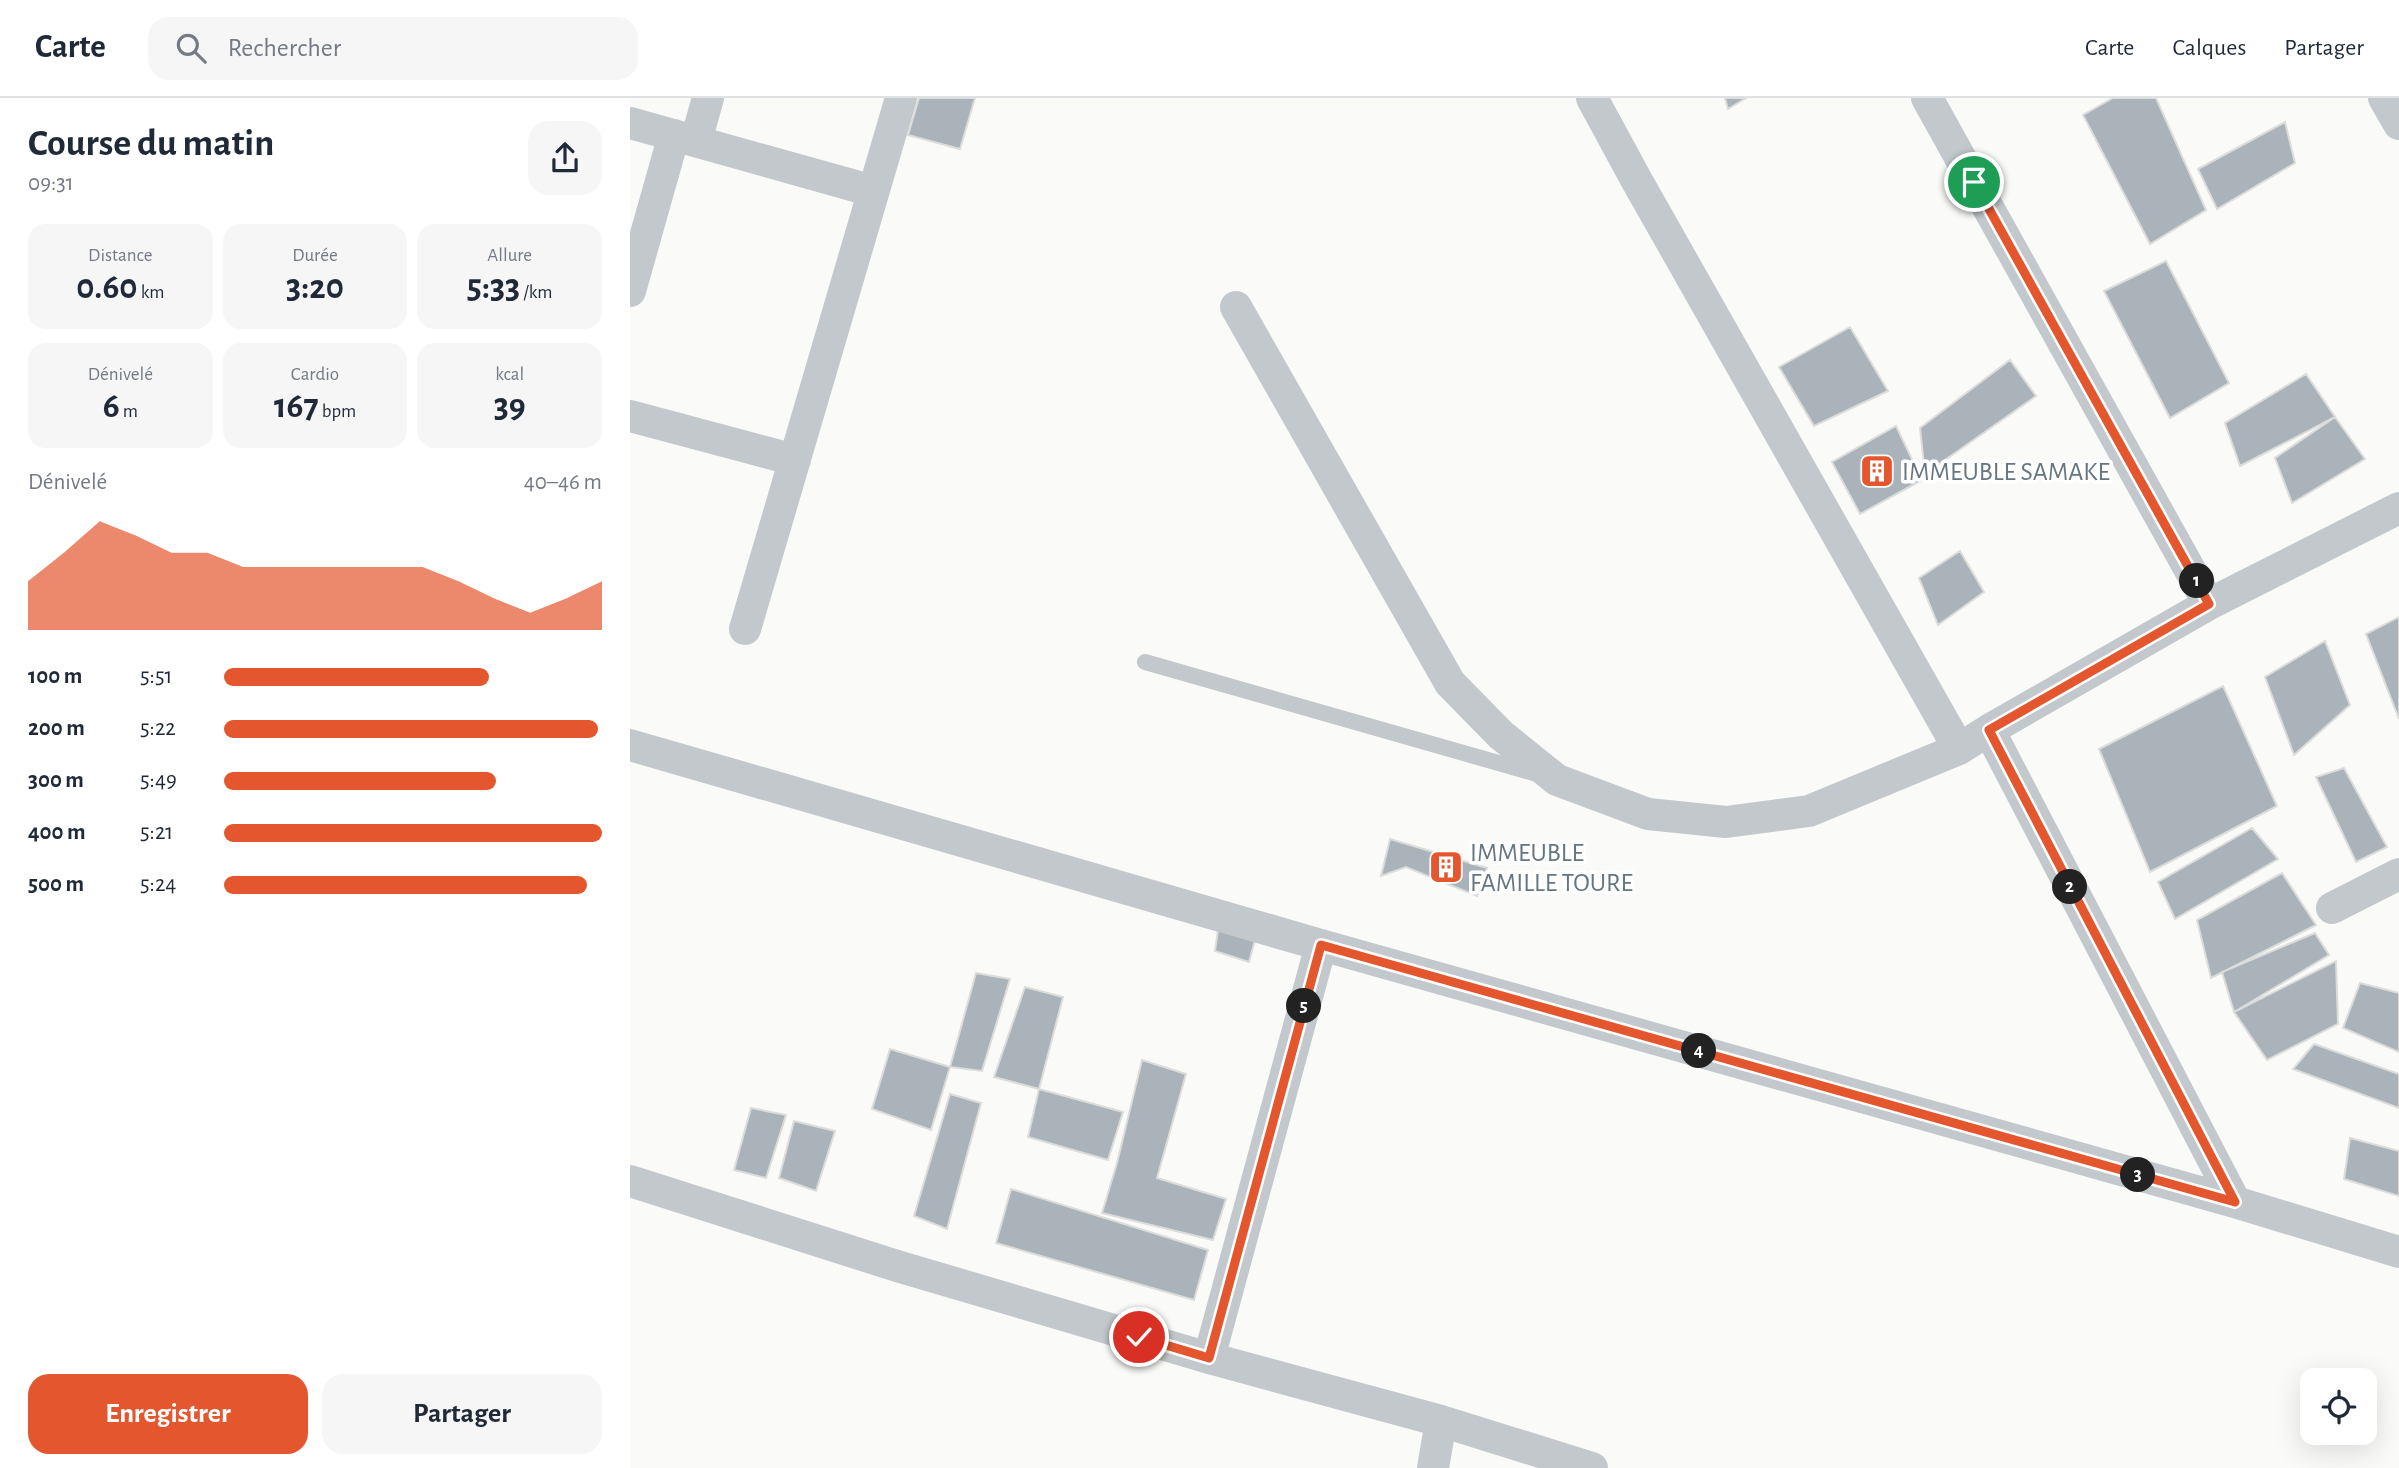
<!DOCTYPE html>
<html lang="fr">
<meta charset="utf-8">
<style>
body{margin:0;font-family:"Alegreya Sans",sans-serif;background:#f6f6f7;color:#1f2937;height:100vh;display:flex;flex-direction:column;font-size:26px;white-space:nowrap}
*{box-sizing:border-box;margin:0}
p{font-size:23px;color:#747a83}
.icon{flex:none;width:38px;height:38px;fill:none;stroke:currentColor;stroke-width:2;stroke-linecap:round;stroke-linejoin:round}
.map{position:relative;flex:1;overflow:hidden}
.details{display:flex;flex-direction:column;background:#fff;width:630px}
.details>*{flex:none}
.fabs{position:absolute;left:1670px;top:1270px;display:grid;gap:14px}
.fabs a{display:grid;place-items:center;width:77px;height:77px;border-radius:14px;background:#fff;box-shadow:0 7px 28px #0002;font-size:35px}
.pin{position:absolute;display:grid;place-items:center;width:60px;height:60px;color:#fff;margin:-30px;border:4px solid #fff;border-radius:50%;box-shadow:0 2px 7px #0007}
.km{position:absolute;width:35px;height:35px;margin:-18px;border-radius:50%;background:#222;color:#fff;font-size:19px;line-height:35px;text-align:center}
.round{display:grid;place-items:center;flex:none;width:74px;height:74px;border-radius:21px;background:#f6f6f7}
.headline{display:flex;align-items:center;justify-content:space-between;height:119px;padding:0 28px}
h1{font-size:38px;font-weight:600;line-height:52px}
.metrics{display:grid;grid-template-columns:repeat(3,1fr);gap:10px;height:119px;padding:7px 28px}
.metrics div{display:grid;align-content:center;border-radius:18px;background:#f6f6f7;text-align:center}
.metrics b{font-size:35px;font-weight:600}
.metrics small{font-size:19px;font-weight:400}
.metrics p{font-size:19px}
.chart{height:196px;padding:14px 28px}
.chart p{display:flex;justify-content:space-between}
.chart svg{width:100%;height:126px;margin-top:7px;fill:#e4572e;opacity:.7}
.action{display:flex;gap:14px;margin-top:auto;padding:14px 28px}
.action a{flex:1;height:80px;border-radius:21px;background:#e4572e;color:#fff;font-size:28px;font-weight:600;line-height:80px;text-align:center}
.action a+a{background:#f6f6f7;color:#1f2937}
ul{padding:0 28px;list-style:none;font-size:23px}
li{display:grid;grid-template-columns:112px 84px 1fr;align-items:center;height:52px}
li i{height:18px;border-radius:9px;background:#e4572e}
header{display:flex;align-items:center;gap:42px;box-sizing:border-box;height:98px;padding:0 35px;background:#fff;border-bottom:2px solid #e0e1e3}
header strong{font-size:33px}
nav{display:flex;gap:38px;margin-inline-start:auto;font-size:24px}
.search{width:490px;height:63px;background:#f6f6f7;display:flex;align-items:center;gap:18px;box-sizing:border-box;padding:0 24px;border-radius:21px;color:#747a83;font-size:26px}
main{display:flex;flex:1;min-height:0}
.map>svg:first-child{display:block}
.building{fill:#aab3b9;stroke:#dcdcda;stroke-width:2}
.lines{fill:none;stroke-linecap:round;stroke-linejoin:round}
.service{stroke:#c3c8cc;stroke-width:16}
.minor{stroke:#c3c8cc;stroke-width:32}
.route-casing{stroke:#fff;stroke-width:14}
.route{stroke:#e4572e;stroke-width:9}
.labels{text-anchor:middle;stroke-width:7;stroke-linejoin:round;paint-order:stroke}
.poi-label{font-size:26px;fill:#657683;stroke:#fff;text-anchor:start}
</style>
<header>
<strong>Carte</strong>
<div class="search"><svg class="icon" aria-label="search" viewBox="0 0 24 24"><circle cx="10" cy="10" r="6"/><path d="M15 15l6 6"/></svg>Rechercher</div>
<nav><a>Carte</a><a>Calques</a><a>Partager</a></nav>
</header>
<main>
<section class="details">
<div class="headline"><div><h1>Course du matin</h1><p>09:31</p></div><a class="round"><svg class="icon" aria-label="share" viewBox="0 0 24 24"><path d="M12 15V3M7 8l5-5 5 5M5 13v7h14v-7"/></svg></a></div>
<div class="metrics">
<div><p>Distance</p><b>0.60<small> km</small></b></div>
<div><p>Durée</p><b>3:20</b></div>
<div><p>Allure</p><b>5:33<small> /km</small></b></div>
</div>
<div class="metrics">
<div><p>Dénivelé</p><b>6<small> m</small></b></div>
<div><p>Cardio</p><b>167<small> bpm</small></b></div>
<div><p>kcal</p><b>39</b></div>
</div>
<div class="chart"><p><span>Dénivelé</span>40–46 m</p>
<svg viewBox="0 0 160 44" preserveAspectRatio="none"><path d="M0 44V27L10 17L20 6L30 11L40 17L50 17L60 22L70 22L80 22L90 22L100 22L110 22L120 27L130 33L140 38L150 33L160 27V44z"/></svg>
</div>
<ul>
<li><b>100 m</b>5:51<i style="width:70%"></i></li>
<li><b>200 m</b>5:22<i style="width:99%"></i></li>
<li><b>300 m</b>5:49<i style="width:72%"></i></li>
<li><b>400 m</b>5:21<i style="width:100%"></i></li>
<li><b>500 m</b>5:24<i style="width:96%"></i></li>
</ul>
<div class="action"><a>Enregistrer</a><a>Partager</a></div>
</section>
<div class="map">
<svg width="1769" height="1370" viewBox="0 0 1769 1370">
<rect width="100%" height="100%" fill="#fafaf8"/>
<path class="building" d="M289,0H345L330,51L278,37Z
M1095,0H1116L1098,11Z
M1483,0H1526L1576,112L1520,146L1453,17Z
M1655,24L1665,65L1587,111L1568,71Z
M1536,163L1599,285L1540,320L1474,193Z
M1220,229L1258,293L1184,328L1149,269Z
M1380,262L1406,298L1295,376L1290,330Z
M1676,276L1705,319L1610,368L1595,325Z
M1705,319L1735,361L1662,405L1645,360Z
M1266,328L1292,382L1230,416L1202,364Z
M1330,453L1354,494L1308,527L1289,480Z
M1769,519V621L1736,536Z
M1695,543L1720,607L1664,657L1635,579Z
M1593,588L1647,708L1520,774L1469,651Z
M1714,670L1757,749L1726,764L1686,679Z
M1622,730L1648,761L1545,821L1528,784Z
M760,741L857,770L847,798L776,769L751,778Z
M1652,775L1686,827L1581,880L1567,822Z
M588,832L625,842L619,864L585,853Z
M1685,835L1699,857L1604,914L1592,874Z
M1706,863L1708,926L1637,962L1604,914Z
M346,875L380,881L352,973L320,969Z
M1730,885L1769,895V954L1713,930Z
M395,889L433,899L409,991L364,979Z
M1684,946L1769,976V1010L1663,971Z
M260,951L320,969L301,1032L242,1011Z
M512,962L556,976L527,1080L596,1101L583,1142L472,1115L487,1065Z
M409,991L493,1014L478,1062L398,1039Z
M320,996L351,1005L317,1131L284,1118Z
M121,1010L156,1017L136,1080L104,1072Z
M164,1023L205,1033L186,1093L149,1080Z
M1720,1040L1769,1053V1098L1714,1081Z
M381,1091L578,1152L564,1202L366,1145Z"/>
<g class="lines">
<path class="service" d="M515,564L907,676"/>
<path class="minor" d="M962,0L1007,83L1329,651
M1297,0L1579,506
M1754,0L1769,26
M0,25L243,93
M66,43L78,0
M0,193L44,37
M606,209L820,585L871,637L927,682L1018,716L1096,724L1179,713L1329,651L1359,632L1579,506L1769,410
M0,318L165,362
M115,531L271,0
M1359,632L1605,1104
M0,647L691,847L1605,1104L1769,1154
M1702,810L1769,776
M0,1083L267,1168L579,1260L811,1323L962,1370
M579,1260L691,847
M803,1370L811,1323"/>
</g>
<g class="lines">
<g class="route-casing">
<path id="route" d="M509,1239L579,1260L691,847L1605,1104L1359,632L1579,506L1344,84"/>
</g>
<use href="#route" class="route"/>
</g>
<defs>
<g id="building-square" transform="scale(1.75)"><rect x="-9" y="-9" width="18" height="18" rx="4" fill="#e4572e" stroke="#fff"/><path d="M-4-6H4V6H1V3H-1V6H-4ZM-2.5-4.3h1.7v1.8h-1.7ZM.8-4.3h1.7v1.8H.8ZM-2.5-1h1.7V.8h-1.7ZM.8-1h1.7V.8H.8Z" fill="#fff"/></g>
</defs>
<g fill-rule="evenodd">
<use href="#building-square" x="1247" y="373"/>
<use href="#building-square" x="816" y="769"/>
</g>
<g class="labels">
<g class="poi-label">
<text x="1272" y="382">IMMEUBLE SAMAKE</text>
<text x="840" y="763">IMMEUBLE<tspan x="840" dy="30">FAMILLE TOURE</tspan></text>
</g>
</g>
</svg>
<div class="fabs">
<a><svg class="icon" aria-label="locate" viewBox="0 0 24 24"><circle cx="12" cy="12" r="6"/><path d="M12 2v4M12 18v4M2 12h4M18 12h4"/></svg></a>
</div>
<div class="pin" style="left:1344px;top:84px;background:#1e9e55"><svg class="icon" aria-label="arrive" viewBox="0 0 24 24"><path d="M6 21V4h12l-3 4 3 4H6"/></svg></div>
<div class="pin" style="left:509px;top:1239px;background:#d93025"><svg class="icon" aria-label="check" viewBox="0 0 24 24"><path d="M5 12l5 5 9-10"/></svg></div>
<b class="km" style="left:1567px;top:483px">1</b>
<b class="km" style="left:1440px;top:789px">2</b>
<b class="km" style="left:1508px;top:1077px">3</b>
<b class="km" style="left:1069px;top:953px">4</b>
<b class="km" style="left:674px;top:908px">5</b>
</div>
</main>
